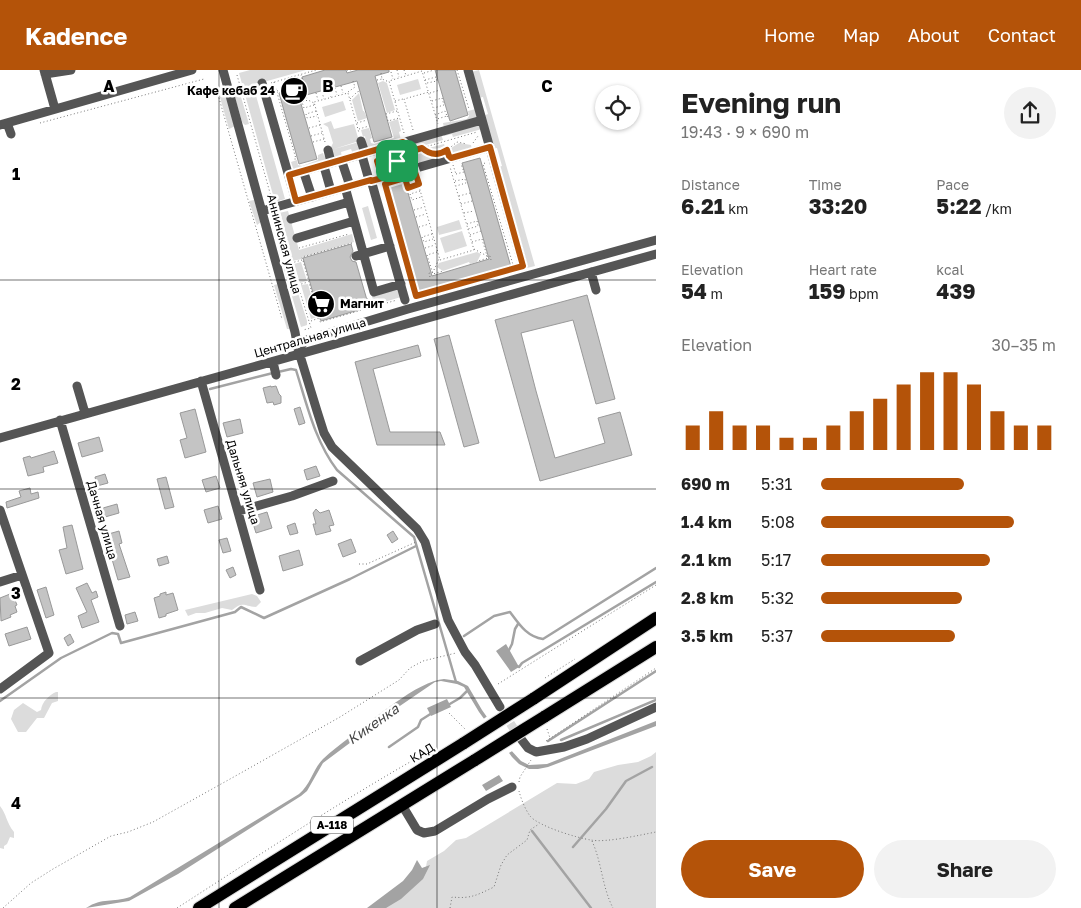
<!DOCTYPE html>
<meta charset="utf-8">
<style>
body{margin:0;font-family:"Golos Text",sans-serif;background:#f2f2f2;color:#222;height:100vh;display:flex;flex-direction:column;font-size:19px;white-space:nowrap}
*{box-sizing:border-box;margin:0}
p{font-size:16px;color:#767676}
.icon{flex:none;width:28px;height:28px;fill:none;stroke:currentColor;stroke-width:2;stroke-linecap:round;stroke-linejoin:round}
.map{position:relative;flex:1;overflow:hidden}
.panel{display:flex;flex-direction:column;background:#fff;width:425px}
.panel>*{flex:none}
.controls{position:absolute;left:595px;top:15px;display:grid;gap:10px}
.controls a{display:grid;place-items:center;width:45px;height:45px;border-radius:50%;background:#fff;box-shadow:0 1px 4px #0004;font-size:25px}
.pin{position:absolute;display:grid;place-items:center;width:42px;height:42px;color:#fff;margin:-21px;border-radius:10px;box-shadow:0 2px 8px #0006}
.round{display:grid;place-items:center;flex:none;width:52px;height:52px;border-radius:26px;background:#f2f2f2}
.head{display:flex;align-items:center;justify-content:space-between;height:85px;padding:0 25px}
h1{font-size:28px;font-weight:700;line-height:38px}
.metrics{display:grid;grid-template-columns:repeat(3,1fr);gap:8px;height:85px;padding:5px 25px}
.metrics div{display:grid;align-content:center}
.metrics b{font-size:21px;font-weight:700}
.metrics small{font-size:14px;font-weight:400}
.metrics p{font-size:14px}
.chart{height:140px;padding:10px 25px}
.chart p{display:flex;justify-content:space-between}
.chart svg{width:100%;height:90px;margin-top:5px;stroke:#b45309;stroke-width:6}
.cta{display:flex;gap:10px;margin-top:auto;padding:10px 25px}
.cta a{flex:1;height:58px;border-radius:30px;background:#b45309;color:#fff;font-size:20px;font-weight:700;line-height:58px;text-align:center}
.cta a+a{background:#f2f2f2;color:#222}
ul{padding:0 25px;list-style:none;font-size:16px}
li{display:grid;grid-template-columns:80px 60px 1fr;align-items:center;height:38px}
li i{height:12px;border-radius:6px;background:#b45309}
header{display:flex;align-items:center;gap:30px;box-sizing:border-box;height:70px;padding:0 25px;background:#b45309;color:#fff}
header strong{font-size:24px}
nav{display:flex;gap:28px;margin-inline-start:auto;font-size:18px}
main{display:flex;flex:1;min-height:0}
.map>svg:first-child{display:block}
.green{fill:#dcdcdc}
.water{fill:#a3a3a3}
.pier{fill:#fff}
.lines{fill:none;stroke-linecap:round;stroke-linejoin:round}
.stream{stroke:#a3a3a3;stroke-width:2.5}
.building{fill:#c4c4c4;stroke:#999}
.minor-tunnel{stroke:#d9d9d9;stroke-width:9;stroke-dasharray:9 4.5;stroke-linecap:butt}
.highway-casing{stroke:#dbdbdb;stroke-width:14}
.path{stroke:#777;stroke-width:1;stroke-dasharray:1 2.5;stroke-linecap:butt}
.minor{stroke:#555;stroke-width:9}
.highway{stroke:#000;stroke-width:12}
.highway-bridge-casing{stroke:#dbdbdb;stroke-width:14;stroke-linecap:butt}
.highway-bridge{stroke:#000;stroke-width:12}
.route-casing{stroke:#fff;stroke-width:10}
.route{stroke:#b45309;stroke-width:6}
.grid{fill:none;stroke:#000;stroke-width:1;stroke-opacity:0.55}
.labels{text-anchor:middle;stroke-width:5;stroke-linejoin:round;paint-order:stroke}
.shield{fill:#fff;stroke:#4c4c4c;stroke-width:1}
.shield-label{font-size:11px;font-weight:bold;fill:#000}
.poi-label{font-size:12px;font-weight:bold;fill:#000;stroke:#fff;text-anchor:end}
.street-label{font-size:12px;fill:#000;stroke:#fff}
.water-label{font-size:14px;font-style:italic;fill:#444;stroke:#fff}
.grid-label{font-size:16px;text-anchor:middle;font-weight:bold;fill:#000;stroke:#fff;stroke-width:5;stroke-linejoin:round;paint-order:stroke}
</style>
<header>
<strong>Kadence</strong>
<nav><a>Home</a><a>Map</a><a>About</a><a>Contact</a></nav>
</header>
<main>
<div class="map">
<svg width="656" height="838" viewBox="0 0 656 838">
<rect width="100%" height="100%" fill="#fff"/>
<path class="green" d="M250,0H306L253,15L285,129L275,132L239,3Z
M479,0L535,196L527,198L498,97L502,96L497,78L493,79L483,46L488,44L483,27L478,28L471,2Z
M418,9L421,19L400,25L397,15Z
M383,11L387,13L395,40L387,43L378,13Z
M236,16L238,17L249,54L245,55L242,52L232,17Z
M224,19L235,56L229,59L219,24V20Z
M359,23L363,41H364L367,48L358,51L352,30Z
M343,31L346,40L325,47L322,37Z
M476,39L478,48L444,58L443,53L467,49L469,46L468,41Z
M398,49L401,61L399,62L401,70L366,80L364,72H366L365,66L363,67L361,60L369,58L372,68L370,69L371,73L374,74L394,68L389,52Z
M331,51L334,59L354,54L359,71L334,79L359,72L362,81L353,84L351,79L341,82L342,87L333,89L330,79L333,73L328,57L323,54Z
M480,53L482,59L453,67L452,64L444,66L443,63Z
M441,64L443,70L408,80L406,74Z
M459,73L471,75L472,80L450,86L448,80Z
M444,74L446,79C439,85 432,85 425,79Z
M423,80C430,87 438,87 446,81L448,87L421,94L417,91L411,90V88L414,87L413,83Z
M323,83L324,86L326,85L328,91L294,101L291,92L297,90L298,95L302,96L318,90V85Z
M392,89L400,94L410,93L411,97L382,105L379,92Z
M254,130L261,152L257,155L249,131Z
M368,136L377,168L371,170L362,138Z
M288,141L299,180L352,164L354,172L302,187V189L292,191L279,143Z
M459,150L462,159L439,165L437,157Z
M462,161L467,176L445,183L440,168Z
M477,182L481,184L477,192L470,194L469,192L443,201L437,197L439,193Z
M301,192L307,211L300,213L294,194Z
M289,195L307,251V255L301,257L284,199L285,196Z
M278,214L292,259H287L274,215Z
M308,214L317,247L311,249L301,215Z
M398,219L401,227L374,235L372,226Z
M252,524L257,526L261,532L256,537C243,536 244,531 232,540L222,538L205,543H196L188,546L185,540Z
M56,622H58V631L52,633L44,648H37L26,662H18L11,649L14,640L23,633L37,642L41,640C42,632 49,625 56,622Z
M656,682V838H382L426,797L427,791L444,781L456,770L466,768L557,713L576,714L589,709L594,702L618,695L638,692L651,686Z
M0,736C7,745 6,752 14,762V768L10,767L7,774L4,776V779L0,778Z"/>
<path class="water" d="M506,574L519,597L511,602L496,581Z
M444,609L458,611L468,616L482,640L509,678L521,691L529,695L547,694L656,651V656L548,697L538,699H529L519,694L512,687L479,642L464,617L457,614L441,611L435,612L394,640L323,693L307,721L301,726L178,804L129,831L86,838C103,827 112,833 130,827L299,724C311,714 313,699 323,689C331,681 341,674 350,667C370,652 419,610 444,609Z
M447,629L451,637L431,646L427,638Z
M499,705L503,711L486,721L482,715Z
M417,790L422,798L430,795L423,809L401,829L386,838H367L403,811L412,800Z"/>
<path class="pier" d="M489,645L514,680L507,684L482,650Z"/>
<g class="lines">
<path class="stream" d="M278,302L291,299L296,300C307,335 315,371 337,400L414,467L456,612
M210,319L273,303
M464,566L494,546L510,542C519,554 527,567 543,569L656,498
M509,580L512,574L515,559L518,554
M517,596L519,597L522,593L656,512
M0,631L61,588L112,563L118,564L121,573L235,542L241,537L264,548L350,509L416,476
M448,635L460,628L467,621
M561,670L656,630
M548,671L656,601
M389,677L418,657L421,650L432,643
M532,761L591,838
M573,777L606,739L626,711L652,697"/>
</g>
<path class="building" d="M325,0H346L347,3L358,0H389V2L375,6L392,67L374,72L357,11L299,27L317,89L299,94L279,23L305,16L302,7Z
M435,0H455L468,45L450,51Z
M480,88L511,197L417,223L386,114L404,109L432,206L489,189L462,93Z
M351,174L353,181L350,187L352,191L356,192L369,237L321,251L303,188Z
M587,225L615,329L596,334L573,250L521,263L536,321L555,388L605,373L598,348L620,342L632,385L540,411L495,250Z
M449,265L479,373L464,377L434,269Z
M418,275L421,286L373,299L390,362H440L445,375H377L355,292Z
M271,316V317L276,316L279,324L281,326V333L274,335L273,332L267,333L263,318Z
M300,337L305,353L299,355L294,339Z
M195,339L206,382L185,388L180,370L187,368L180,343Z
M240,349L243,363L227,367L223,353Z
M99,367L103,381L82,387L78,373Z
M54,381L58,393L43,397L44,402L28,406L23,388L30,386L31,388Z
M316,396L320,406L307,410L304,400Z
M105,404L108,413L97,416L95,407Z
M216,406L220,418L206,422L202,410Z
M166,407L174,437L165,439L157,409Z
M270,409L273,422L257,427L253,413Z
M30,418L31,424L38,422L39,428L7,438L6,432L21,427L19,421Z
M117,434L119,443L105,447L103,438Z
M218,436L222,449L208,453L204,440Z
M316,439L320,443L329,440L334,455L329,456L331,461L316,465L313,454H316L313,443Z
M267,442L272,458L256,463L251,447Z
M295,453L298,463L290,465L287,456Z
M72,455L83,499L66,504L59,480L67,478L63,457Z
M119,461L122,473L119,474L130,507L118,510L105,465Z
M393,461L398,469L392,473L387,465Z
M227,468L231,481L223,483L219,470Z
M351,469L356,482L343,487L338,474Z
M299,480L303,495L283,501L279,486Z
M167,486L169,493L159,496L157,489Z
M233,497L236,505L230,508L226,500Z
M87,513L92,523L96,521L98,527L91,530L99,552L82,558L78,546L87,542L76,518Z
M46,517L54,545L46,548L37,520Z
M166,522V525L173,523L178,540L166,544V546L159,548L154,528L160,526V524Z
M10,524L13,531L15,530L17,535L15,536L17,542L10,545L11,547L1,551L0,528Z
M135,542L138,551L127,554L125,545Z
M27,557L31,569L9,576L5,564Z
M70,564L74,572L68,576L64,568Z"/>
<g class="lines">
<path class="minor-tunnel" d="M503,642L519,667"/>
<g class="highway-casing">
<path id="highway" d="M533,629L656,548
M544,647L656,577
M199,838L464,673
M235,838L475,690"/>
</g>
<path class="path" d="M347,0H351
M397,0L399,7
M404,0L406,5
M457,0L469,39
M391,2L393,9
M381,3L382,9L389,12
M424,3L434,0
M237,5L272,130
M296,7L299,15
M285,10L288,18
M377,10L382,9
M425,10L436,7L437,11L427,13
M274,12L296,89H294
M271,13L316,0
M341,16L343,23
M335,18L337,25
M328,20L331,27
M217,21L282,249
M277,21L303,13L301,5
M322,22L324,29
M348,22L355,17L353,11
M316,23L318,30
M430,23L440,20
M350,29L357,22L360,21
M303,31L301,26L306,24L307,30
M395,31L403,29
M432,31L442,28L444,35L434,38
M314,35L304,38L302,32L308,30L314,33
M316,41L306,44L307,48L317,46
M397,41L386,44L388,51L399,48
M435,45L445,41L447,46L437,49
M447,46L449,49
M40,53L204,9
M357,53L367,50
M309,58L320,55
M359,59L369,56
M413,60L404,29L429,22
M404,63L389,11L422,1L438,54
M311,66L322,63
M313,72L324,69
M325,72L314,32L348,23L359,63
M473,73L478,66
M424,79L433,84
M407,80L410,90
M446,81L457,72L467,74
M391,84L394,90L403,93
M377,91L477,62
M377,92L380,100
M485,93L483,94L514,198
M453,95L456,104
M456,104L464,102L461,94
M416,106L440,190L474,180L450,97
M413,108L415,116
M406,110L408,118L418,115
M455,111L465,109L466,113L456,116
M384,121H386L416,225
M420,121L410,124L412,130L421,127
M459,126L470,123
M461,134L472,131
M414,140L424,137
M464,143L474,141
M277,146L311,258L303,260
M416,147L426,144
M467,154L477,151L478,156L468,159
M419,157L429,154
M432,164L422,167L424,172L433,169
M470,165L481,161
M472,172L482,169L487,186L488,188L478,191
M352,173L302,187L320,252L397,230
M299,178L349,164
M425,178L435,175
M474,179L487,186H490L491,190
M437,182L427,185L433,204L443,201
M291,193L302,190
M430,207L429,203L433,202L439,189
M298,215L308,212
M412,227L514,198
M367,228L370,237
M311,251L319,248
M359,494H367L416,472
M545,608L575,589
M498,614L656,515
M449,643L466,660
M547,659L550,668
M546,671L656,598
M519,712L520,707L531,690
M519,721C521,729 525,739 530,746C538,756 577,768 591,770C605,773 640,765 656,762
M592,771C602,793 602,817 613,838
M3,838L31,813L53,799L111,766L128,762L153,752L239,704L340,647L399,610L410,598L423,591L456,583
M177,838C261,784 345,728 433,679
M450,838L452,827C471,829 477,825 494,817L501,795L507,785L527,770L530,760L539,754"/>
<path class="minor" d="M44,0L55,39
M223,0L295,262L298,279L317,341L324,363L332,377L417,459L425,472L448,550L465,582L475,595L500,637
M468,0L523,196
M45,4L71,0
M262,13L296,131
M7,53L11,64
M0,55L192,0
M361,71L365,83
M328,80L331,92
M363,89L369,110
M343,95L350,116
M325,100L331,121
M289,105L482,50
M305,106L312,127
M371,111L490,77
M345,117L374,222L401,214
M262,141L371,110L405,230
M291,149L349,132
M297,168L354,151
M356,186L390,176
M591,202L596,220
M298,279L306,270L312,268L408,239L656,170
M273,292L276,305
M201,311L260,520
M77,316L85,343
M60,350L120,556
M0,368L656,184
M0,440L49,583L0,619
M239,441L292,426L333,411
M0,512L22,505
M360,591L417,560L435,554
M521,669L528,678L536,682L564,677L587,669L656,637
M405,740L417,760L424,763L435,761L488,729L512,717"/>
<use href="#highway" class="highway"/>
<g class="highway-bridge-casing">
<path id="highway-bridge" d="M464,673L533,629
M475,690L544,647"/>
</g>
<use href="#highway-bridge" class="highway-bridge"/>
</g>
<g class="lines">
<g class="route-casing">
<path id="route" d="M403,72L405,74L408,82L422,78C430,85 438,86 447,80L449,86L451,88L490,77L523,196L416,226L385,114L405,108L408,118L419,114L414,99L410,100L412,97L410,92H400L392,87L377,91L382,108L371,111V110L296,131L289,105Z"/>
</g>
<use href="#route" class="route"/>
</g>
<path class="grid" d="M219,0V838M437,0V838M0,210H656M0,419H656M0,628H656"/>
<defs>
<g id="cafe-disc" transform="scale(1.4375)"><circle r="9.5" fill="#000" stroke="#fff"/><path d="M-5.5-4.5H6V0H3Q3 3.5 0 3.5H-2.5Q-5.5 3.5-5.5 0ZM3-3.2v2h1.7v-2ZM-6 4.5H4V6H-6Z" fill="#fff"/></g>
<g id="supermarket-disc" transform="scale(1.4375)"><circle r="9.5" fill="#000" stroke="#fff"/><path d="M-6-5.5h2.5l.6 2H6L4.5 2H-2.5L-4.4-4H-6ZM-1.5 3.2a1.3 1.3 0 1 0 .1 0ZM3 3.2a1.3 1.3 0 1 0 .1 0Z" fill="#fff"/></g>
</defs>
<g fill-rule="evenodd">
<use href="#cafe-disc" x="294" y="21"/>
<use href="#supermarket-disc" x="321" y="234"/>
</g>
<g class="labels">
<rect class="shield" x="311" y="746.5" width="42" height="17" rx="4"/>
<g class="shield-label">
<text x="332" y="759">А-118</text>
</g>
<g class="poi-label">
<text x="275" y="25">Кафе кебаб 24</text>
<text x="340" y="238" text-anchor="start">Магнит</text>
</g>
<g class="street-label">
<text transform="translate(284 174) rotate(75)" y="4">Аннинская улица</text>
<text transform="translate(310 268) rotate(-16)" y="4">Центральная улица</text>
<text transform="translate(243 412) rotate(73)" y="4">Дальняя улица</text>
<text transform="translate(102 450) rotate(74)" y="4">Дачная улица</text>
<text transform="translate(422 683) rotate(-32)" y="4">КАД</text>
</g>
<g class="water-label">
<text transform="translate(373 654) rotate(-35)" y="5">Кикенка</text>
</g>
</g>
<g class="grid-label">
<text x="109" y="22">A</text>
<text x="328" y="22">B</text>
<text x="547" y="22">C</text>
<text x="16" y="110">1</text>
<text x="16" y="320">2</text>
<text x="16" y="529">3</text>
<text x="16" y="739">4</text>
</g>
</svg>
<div class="controls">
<a><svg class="icon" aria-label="locate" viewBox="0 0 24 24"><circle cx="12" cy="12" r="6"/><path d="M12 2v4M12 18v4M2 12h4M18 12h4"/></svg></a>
</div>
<div class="pin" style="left:397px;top:91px;background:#1e9e55"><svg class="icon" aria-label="arrive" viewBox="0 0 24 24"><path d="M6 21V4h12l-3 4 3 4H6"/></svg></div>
</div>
<section class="panel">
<div class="head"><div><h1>Evening run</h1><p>19:43 · 9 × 690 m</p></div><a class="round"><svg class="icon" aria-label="share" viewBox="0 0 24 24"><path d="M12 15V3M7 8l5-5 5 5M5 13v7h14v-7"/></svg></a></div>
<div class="metrics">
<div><p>Distance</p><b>6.21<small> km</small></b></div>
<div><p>Time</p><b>33:20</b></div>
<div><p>Pace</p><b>5:22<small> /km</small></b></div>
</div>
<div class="metrics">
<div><p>Elevation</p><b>54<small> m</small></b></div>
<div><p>Heart rate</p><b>159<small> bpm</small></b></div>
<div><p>kcal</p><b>439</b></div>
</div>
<div class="chart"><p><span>Elevation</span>30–35 m</p>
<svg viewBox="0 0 160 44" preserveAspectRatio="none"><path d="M5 44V32M15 44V25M25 44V32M35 44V32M45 44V38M55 44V38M65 44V32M75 44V25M85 44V19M95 44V12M105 44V6M115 44V6M125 44V12M135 44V25M145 44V32M155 44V32"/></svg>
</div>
<ul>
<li><b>690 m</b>5:31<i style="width:61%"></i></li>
<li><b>1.4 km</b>5:08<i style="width:82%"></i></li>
<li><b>2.1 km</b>5:17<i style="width:72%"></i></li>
<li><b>2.8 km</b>5:32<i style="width:60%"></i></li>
<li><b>3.5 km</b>5:37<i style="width:57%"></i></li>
</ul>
<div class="cta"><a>Save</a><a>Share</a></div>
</section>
</main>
